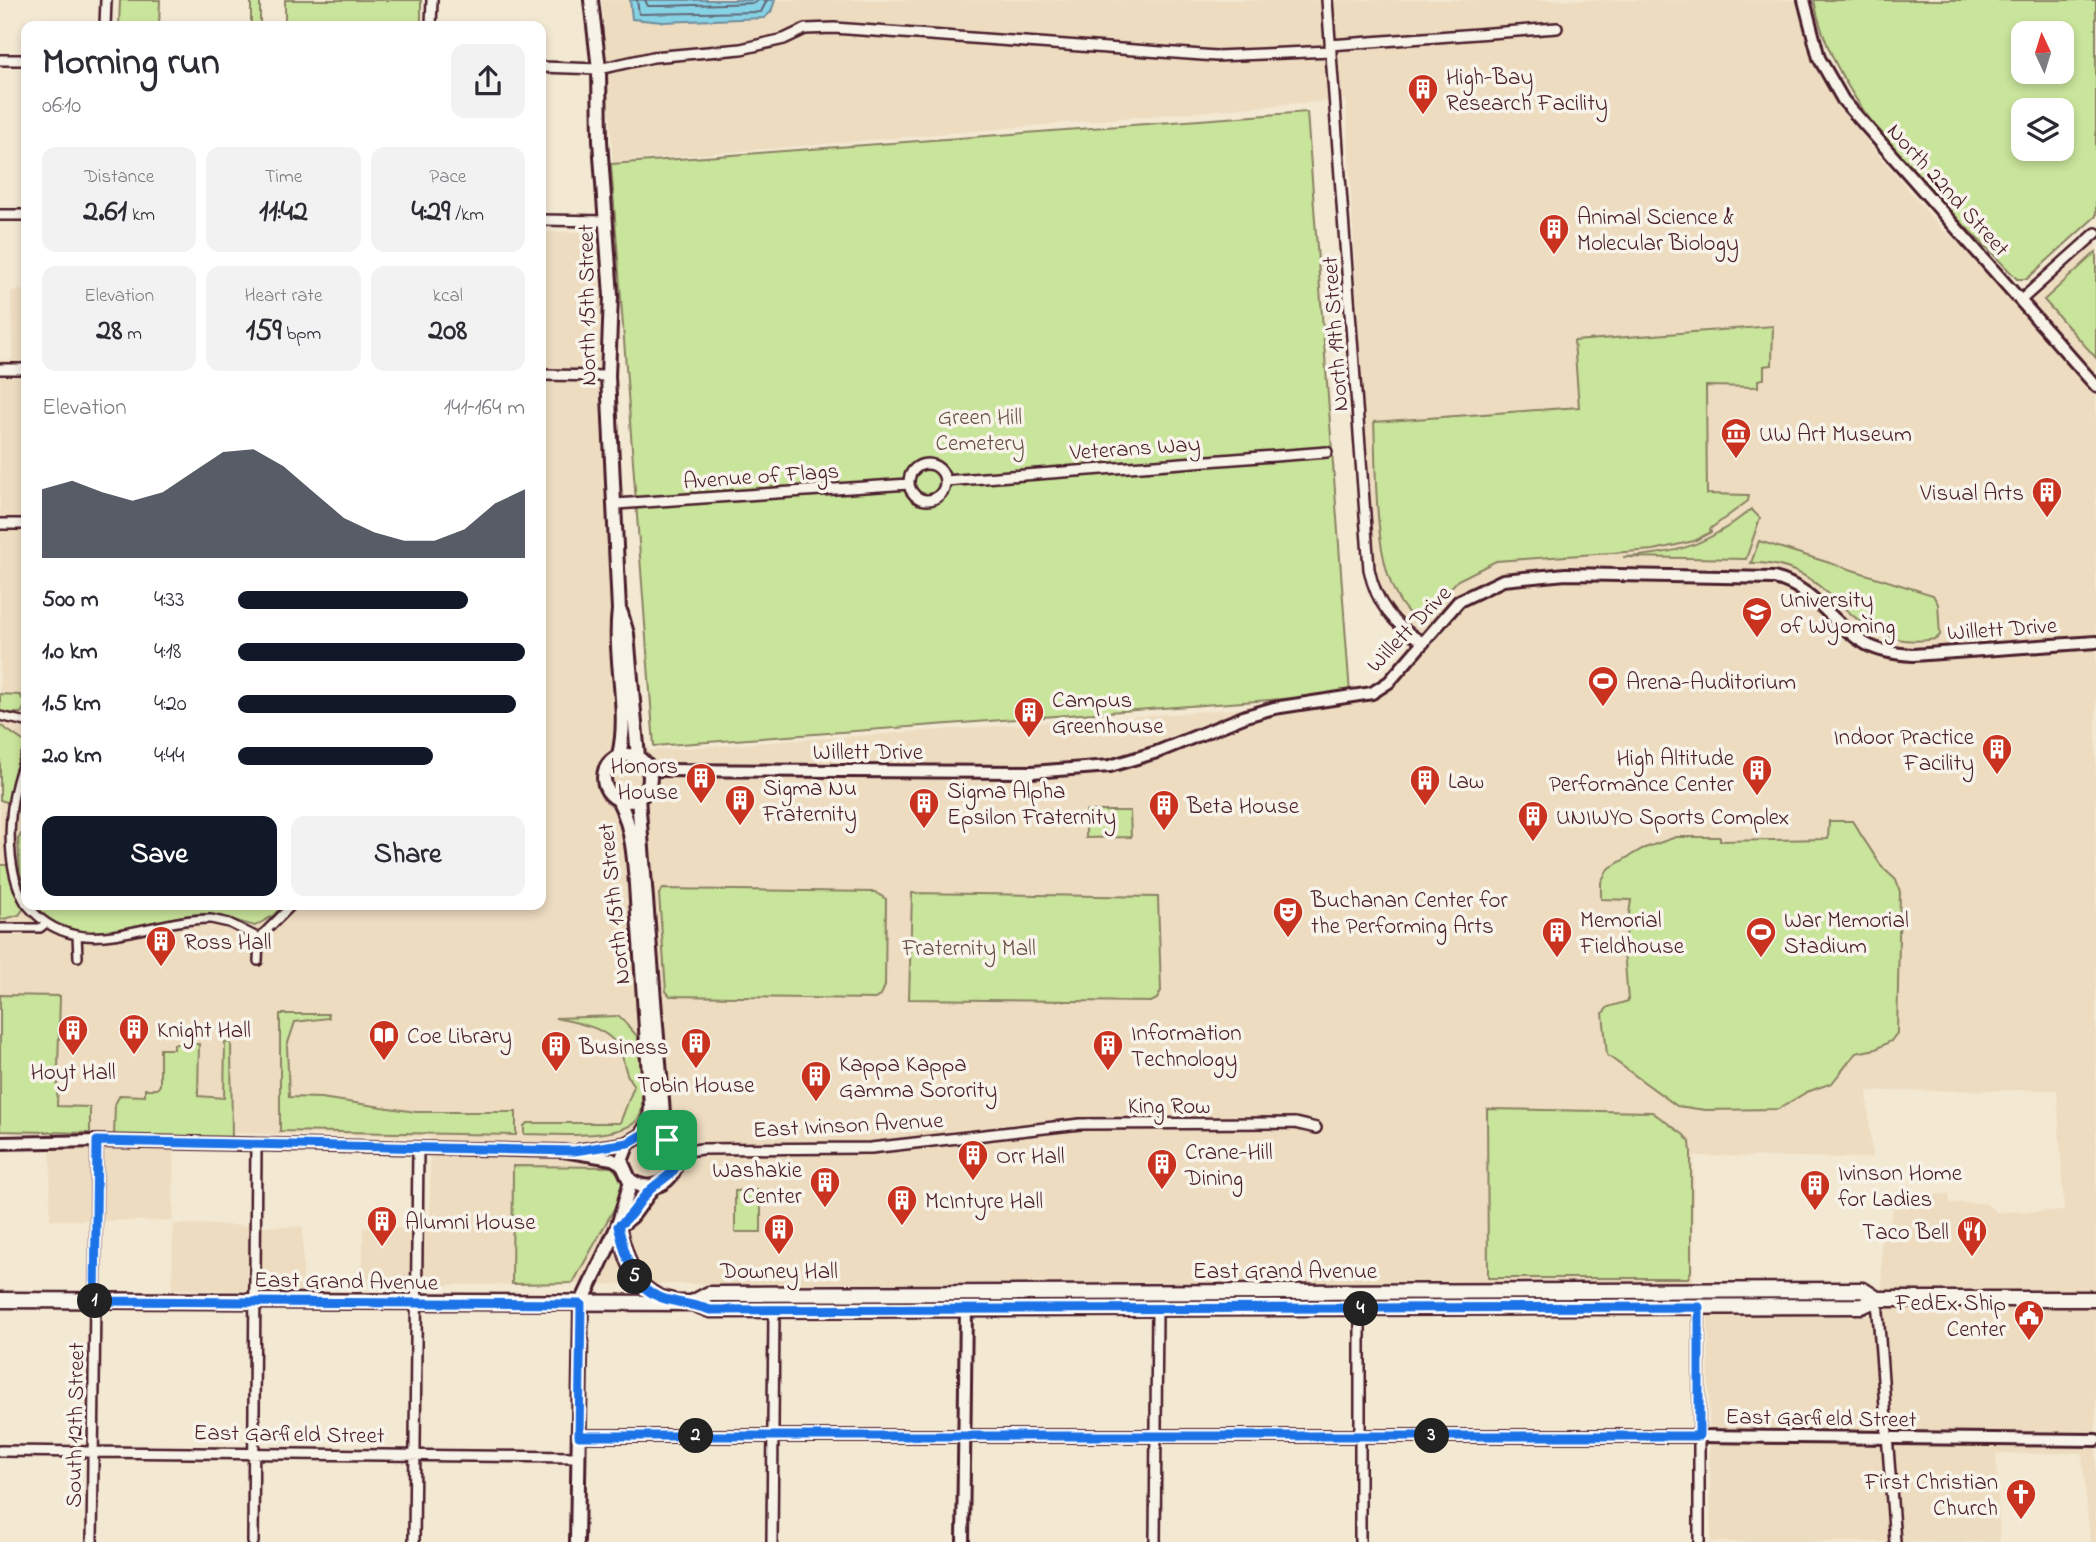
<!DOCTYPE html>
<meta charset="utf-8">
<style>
body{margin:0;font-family:"Indie Flower",sans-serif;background:#f2f2f3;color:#2b2b33;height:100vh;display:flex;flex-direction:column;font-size:26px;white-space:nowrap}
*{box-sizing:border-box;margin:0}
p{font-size:23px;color:#7c7c81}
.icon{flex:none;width:38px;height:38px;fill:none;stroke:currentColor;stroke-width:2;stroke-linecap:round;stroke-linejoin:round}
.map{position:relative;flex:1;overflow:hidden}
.drawer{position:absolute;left:21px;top:21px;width:525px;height:889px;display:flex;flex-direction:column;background:#fff;border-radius:14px;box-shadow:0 4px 10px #0003}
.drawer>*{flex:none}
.needle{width:46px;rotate:356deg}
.buttons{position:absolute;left:2011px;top:21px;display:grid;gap:14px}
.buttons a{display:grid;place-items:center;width:63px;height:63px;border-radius:14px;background:#fff;box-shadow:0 4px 10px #0003;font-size:35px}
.pin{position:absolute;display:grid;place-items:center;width:60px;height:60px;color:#fff;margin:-30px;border-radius:14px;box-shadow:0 4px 10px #0006}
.km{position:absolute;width:35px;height:35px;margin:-18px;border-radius:50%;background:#222;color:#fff;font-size:19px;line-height:35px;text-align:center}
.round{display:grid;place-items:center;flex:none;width:74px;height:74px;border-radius:14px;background:#f2f2f3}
.summary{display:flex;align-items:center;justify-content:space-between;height:119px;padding:0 21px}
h1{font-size:38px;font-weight:700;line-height:52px}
.stats{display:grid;grid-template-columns:repeat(3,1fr);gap:10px;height:119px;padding:7px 21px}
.stats div{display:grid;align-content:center;border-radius:14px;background:#f2f2f3;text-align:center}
.stats b{font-size:30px;font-weight:700}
.stats small{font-size:19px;font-weight:400}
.stats p{font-size:19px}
.chart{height:196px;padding:14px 21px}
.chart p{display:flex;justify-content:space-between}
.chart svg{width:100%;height:126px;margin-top:7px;fill:#111827;opacity:.7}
.action{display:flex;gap:14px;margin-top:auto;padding:14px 21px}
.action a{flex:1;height:80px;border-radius:14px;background:#111827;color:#fff;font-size:28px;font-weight:700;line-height:80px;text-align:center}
.action a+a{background:#f2f2f3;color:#2b2b33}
ul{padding:0 21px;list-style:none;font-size:23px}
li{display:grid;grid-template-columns:112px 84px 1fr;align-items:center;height:52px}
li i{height:18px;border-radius:9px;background:#111827}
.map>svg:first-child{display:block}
.built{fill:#eddcc0}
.green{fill:#c9e49b;stroke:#8a8263;stroke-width:2;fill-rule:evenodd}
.water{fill:#87d3e6;stroke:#6f8b9b;stroke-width:2}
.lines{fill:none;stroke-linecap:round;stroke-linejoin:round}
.shore{stroke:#626776;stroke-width:2}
.pedestrian-casing{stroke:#4a1f2b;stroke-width:12}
.minor-casing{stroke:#4a1f2b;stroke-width:14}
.tertiary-casing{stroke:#4a1f2b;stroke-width:16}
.secondary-casing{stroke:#4a1f2b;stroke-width:18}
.primary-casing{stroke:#4a1f2b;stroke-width:19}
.pedestrian{stroke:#f7f3e8;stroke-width:7}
.minor{stroke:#f7f3e8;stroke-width:9}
.tertiary{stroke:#f7f3e8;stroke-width:10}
.secondary{stroke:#f7f3e8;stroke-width:12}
.primary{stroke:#f7f3e8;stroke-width:14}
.route-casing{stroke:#fff;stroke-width:14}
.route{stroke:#1a73e8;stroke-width:9}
.labels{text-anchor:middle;stroke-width:7;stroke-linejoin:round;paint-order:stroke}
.poi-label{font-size:23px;fill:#4a1f2b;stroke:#f7f3e8;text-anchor:start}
.street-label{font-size:23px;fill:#4a1f2b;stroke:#f7f3e8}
.park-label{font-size:23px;fill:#6a5047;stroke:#f7f3e8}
</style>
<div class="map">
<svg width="2096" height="1542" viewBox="0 0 2096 1542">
<rect width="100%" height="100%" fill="#f3e8d2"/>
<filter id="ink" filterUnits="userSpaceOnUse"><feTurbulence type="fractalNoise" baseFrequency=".0143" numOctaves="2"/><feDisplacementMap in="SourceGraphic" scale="14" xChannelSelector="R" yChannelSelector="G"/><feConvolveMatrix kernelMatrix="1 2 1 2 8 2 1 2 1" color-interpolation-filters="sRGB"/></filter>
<g filter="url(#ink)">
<path class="built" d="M602,0H1796L1809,53L1838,107L1940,227L2021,300L2096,236V1542H2090L2082,1453L1996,1454L2000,1542H1711L1708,1316H1883L1881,1242L1888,1231L1893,1208L1908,1207L1927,1195L1949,1194L1950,1203H1985L1997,1212L2064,1211L2057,1090L1867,1091L1872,1158L1694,1156L1693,1281L363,1285V1228H430V1137L174,1132L173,1221L50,1220L51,1134L0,1133V360H12L11,291L26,290V905H541V232H595L601,299L598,373L607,522L629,752L1225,710L1372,693L1424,643L1407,632L1372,583L1346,99L613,162Z
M173,1224L303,1227V1291L172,1289Z"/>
<path class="green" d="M120,0H160L159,26H119Z
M251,0H260V26H251Z
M285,0H421V26H285Z
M1814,0H2096V216L2027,279H2017C1943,201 1834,110 1814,0ZM2023,33H2062V72H2023ZM2023,110H2062V149H2023Z
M1307,112L1350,694L654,746L611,164Z
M2096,252V358L2044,300Z
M1773,326L1772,365L1764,366V379L1758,380V387L1706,386L1707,494L1749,495L1748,501L1710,529L1711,532L1694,541L1654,550L1496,561L1458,580L1419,621C1370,593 1377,473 1374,422L1579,407L1574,341Z
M1751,509L1760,518L1746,559L1623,557C1678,554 1708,545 1751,509Z
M1759,541L1933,595L1938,604L1940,635L1936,639C1842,655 1842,561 1751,563Z
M0,694L20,695L26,705L21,713H0Z
M0,725L26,743L10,803L0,800Z
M26,763V891L20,873L18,839L24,830V820L19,810Z
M1086,811H1130L1131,837L1086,838Z
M1829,821H1852L1882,867L1896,880L1900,892L1897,1033L1891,1041L1876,1049L1856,1053L1832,1083L1807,1092L1778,1109L1705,1110L1677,1106L1607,1055L1603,1013L1608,1007L1628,1001L1624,950L1631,900L1601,899V882L1608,869L1642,849L1676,837H1720V841L1828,839Z
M0,865H10L13,889L24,908L19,915L0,920Z
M663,889L875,892L886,899L885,986L881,995L875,999L670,996L666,991L659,894Z
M912,893L1158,897L1161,991L1157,999L1151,1002L909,999Z
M33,905H283L274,915L255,926C238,922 220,914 202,914C147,915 76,960 33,905Z
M0,995L60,996L57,1106L90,1107V1133L0,1131Z
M280,1014H328L329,1018L295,1022L287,1046L289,1097L321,1098L416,1112H516V1135L280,1131Z
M619,1016L638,1037C639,1061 645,1090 641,1113C635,1142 547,1134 524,1134V1126L527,1123H620L634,1086C624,1074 625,1062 620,1050C609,1027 576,1022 555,1018Z
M225,1042L231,1043L232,1140L114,1137L115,1104L120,1095L145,1096V1089H157L160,1085V1049H174V1044H199L198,1096L224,1098Z
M1487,1109L1652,1112L1684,1135L1690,1142L1691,1152V1271L1688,1278H1488Z
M513,1166L612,1167L623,1179L621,1196L573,1283L512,1284Z
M761,1190V1232H735V1191Z"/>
<path class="water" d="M630,0H775L771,12L764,18L663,22L632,19Z"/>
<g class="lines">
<path class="shore" d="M637,0L639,14L761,12L767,0
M645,0L648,6H663L755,3L758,0"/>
<g class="pedestrian-casing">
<path id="pedestrian" d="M0,716L26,722
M26,755C8,797 2,864 26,904
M27,905C79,967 146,918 211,919L229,923L259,938L258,961
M0,928H40L45,924
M77,935L78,957
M259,938L292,905"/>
</g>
<g class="minor-casing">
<path id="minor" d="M1327,0L1369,569C1376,604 1394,625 1424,643
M105,26L106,0
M431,26L432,0
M1330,45L1557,28
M0,60H26
M541,67L599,69L653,57L741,49L784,39L805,29L834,28L1216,56L1331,51
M0,215H26
M541,220L606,221
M2021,300L2096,233
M0,369H26
M541,375L608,376
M909 482a18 18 0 1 1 36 0a18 18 0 1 1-36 0Z
M945,481L1327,452
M616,504L909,484
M0,524H26
M675,1153L701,1149L871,1148L1080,1124L1295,1123L1316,1128
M1877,1299L1895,1542
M0,1451L578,1457
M92,1542L97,1141
M253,1542L256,1145
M414,1542L418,1148
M772,1542L774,1309
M1155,1542L1157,1309
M1360,1542V1309
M1699,1542V1307"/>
</g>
<g class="tertiary-casing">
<path id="tertiary" d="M1804,0L1819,58L1843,100L2096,386
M649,770L1032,772L1110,766L1157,752L1246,716L1274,708L1372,693L1389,682L1459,601L1503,580L1566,574L1774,578C1816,588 1831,624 1866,644C1880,652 1897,654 1913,655L2096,642
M0,1143L97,1141L563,1151L612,1159L621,1164
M580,1150L628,1143
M579,1436H1699L2096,1440
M963,1542L966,1308"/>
</g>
<g class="secondary-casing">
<path id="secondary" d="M591,0L599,69L600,141L611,296L608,376L619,610C613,657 630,711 619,755
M621,613L627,634L638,757
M604 778a23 23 0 1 1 46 0a23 23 0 1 1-46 0Z
M638,798L664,1126C666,1137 674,1146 675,1157C678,1184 647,1195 629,1179L621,1161L628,1143L645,1133L667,1140
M618,799C636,833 635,878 638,915C643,979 647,1043 651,1107L650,1120L642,1134
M618,1226C627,1258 633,1293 671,1300
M619,1226L632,1216L653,1187
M577,1542L581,1304L618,1226L631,1181"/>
</g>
<g class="primary-casing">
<path id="primary" d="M0,1300L692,1303L710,1310L1862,1306L1877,1299H2096
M692,1303L709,1294L1863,1290L1877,1299"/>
</g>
<use href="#pedestrian" class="pedestrian"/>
<use href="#minor" class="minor"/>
<use href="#tertiary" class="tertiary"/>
<use href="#secondary" class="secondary"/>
<use href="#primary" class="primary"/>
</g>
</g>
<g class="lines" filter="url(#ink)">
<g class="route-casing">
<path id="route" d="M645,1133L667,1140C689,1168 670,1173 652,1188C639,1199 634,1216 618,1226C626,1254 630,1287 662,1298C677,1303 694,1304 710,1310L1699,1307V1436H579L581,1304L95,1301L97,1141L574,1151L628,1143Z"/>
</g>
<use href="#route" class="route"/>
</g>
<defs>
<g id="building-pin" transform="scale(1.575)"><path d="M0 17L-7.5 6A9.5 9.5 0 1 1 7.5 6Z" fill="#c8321e" stroke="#f7f3e8"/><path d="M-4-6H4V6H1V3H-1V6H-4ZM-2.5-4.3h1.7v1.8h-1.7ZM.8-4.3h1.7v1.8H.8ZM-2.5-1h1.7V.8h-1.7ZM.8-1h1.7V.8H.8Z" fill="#fff"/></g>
<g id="museum-pin" transform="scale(1.575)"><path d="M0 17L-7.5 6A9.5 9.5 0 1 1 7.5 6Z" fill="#c8321e" stroke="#f7f3e8"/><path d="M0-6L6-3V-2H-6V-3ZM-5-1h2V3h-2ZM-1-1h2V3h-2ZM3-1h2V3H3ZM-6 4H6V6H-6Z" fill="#fff"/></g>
<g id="university-pin" transform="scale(1.575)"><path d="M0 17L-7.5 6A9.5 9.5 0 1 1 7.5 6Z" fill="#c8321e" stroke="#f7f3e8"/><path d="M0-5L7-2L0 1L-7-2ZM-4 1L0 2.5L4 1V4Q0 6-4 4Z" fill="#fff"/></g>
<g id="stadium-pin" transform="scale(1.575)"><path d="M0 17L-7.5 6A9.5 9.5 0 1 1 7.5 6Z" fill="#c8321e" stroke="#f7f3e8"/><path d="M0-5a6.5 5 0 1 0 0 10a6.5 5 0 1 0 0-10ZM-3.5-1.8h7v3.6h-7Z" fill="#fff"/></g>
<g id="theatre-pin" transform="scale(1.575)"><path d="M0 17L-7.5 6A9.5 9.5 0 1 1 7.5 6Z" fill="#c8321e" stroke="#f7f3e8"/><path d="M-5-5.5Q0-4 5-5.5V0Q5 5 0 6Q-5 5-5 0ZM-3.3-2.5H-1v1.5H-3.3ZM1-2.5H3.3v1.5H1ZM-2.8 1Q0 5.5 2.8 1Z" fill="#fff"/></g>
<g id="library-pin" transform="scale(1.575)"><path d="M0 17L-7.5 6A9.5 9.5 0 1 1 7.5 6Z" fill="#c8321e" stroke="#f7f3e8"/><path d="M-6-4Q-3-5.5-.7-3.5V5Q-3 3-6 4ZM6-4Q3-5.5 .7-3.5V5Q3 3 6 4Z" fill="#fff"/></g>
<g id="restaurant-pin" transform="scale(1.575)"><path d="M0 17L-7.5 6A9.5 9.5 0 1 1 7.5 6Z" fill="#c8321e" stroke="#f7f3e8"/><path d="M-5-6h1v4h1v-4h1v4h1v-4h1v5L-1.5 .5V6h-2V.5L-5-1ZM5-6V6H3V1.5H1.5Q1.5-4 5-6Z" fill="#fff"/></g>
<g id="civic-pin" transform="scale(1.575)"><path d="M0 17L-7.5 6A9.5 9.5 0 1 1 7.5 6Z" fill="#c8321e" stroke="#f7f3e8"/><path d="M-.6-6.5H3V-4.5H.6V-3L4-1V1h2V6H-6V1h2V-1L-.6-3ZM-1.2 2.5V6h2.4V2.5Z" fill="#fff"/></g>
<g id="church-pin" transform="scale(1.575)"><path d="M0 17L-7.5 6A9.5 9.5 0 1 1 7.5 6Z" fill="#c8321e" stroke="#f7f3e8"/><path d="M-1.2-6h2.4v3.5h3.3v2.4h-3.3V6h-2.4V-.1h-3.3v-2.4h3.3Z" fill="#fff"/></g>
</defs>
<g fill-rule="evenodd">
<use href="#building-pin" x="1423" y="89"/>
<use href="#building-pin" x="1554" y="229"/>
<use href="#museum-pin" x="1736" y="433"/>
<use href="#building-pin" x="2047" y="492"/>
<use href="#university-pin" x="1757" y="612"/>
<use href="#stadium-pin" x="1603" y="681"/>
<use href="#building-pin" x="1029" y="712"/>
<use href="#building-pin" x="1997" y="749"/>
<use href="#building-pin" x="1757" y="770"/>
<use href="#building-pin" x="701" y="778"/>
<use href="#building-pin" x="1425" y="780"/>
<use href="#building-pin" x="740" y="800"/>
<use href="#building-pin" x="924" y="803"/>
<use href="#building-pin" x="1164" y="805"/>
<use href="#building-pin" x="1533" y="816"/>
<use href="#theatre-pin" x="1288" y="912"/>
<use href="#building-pin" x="1557" y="932"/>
<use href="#stadium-pin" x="1761" y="932"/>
<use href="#building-pin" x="161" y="941"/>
<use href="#building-pin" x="134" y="1029"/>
<use href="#building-pin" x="73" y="1030"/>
<use href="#library-pin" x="384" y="1035"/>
<use href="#building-pin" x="696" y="1043"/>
<use href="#building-pin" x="1108" y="1045"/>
<use href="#building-pin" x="556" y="1046"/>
<use href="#building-pin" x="816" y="1076"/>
<use href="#building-pin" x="973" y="1155"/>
<use href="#building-pin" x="1162" y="1164"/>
<use href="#building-pin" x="825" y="1182"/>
<use href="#building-pin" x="1815" y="1185"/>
<use href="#building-pin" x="902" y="1200"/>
<use href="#building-pin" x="382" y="1221"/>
<use href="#building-pin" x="779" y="1229"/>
<use href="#restaurant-pin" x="1972" y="1231"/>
<use href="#civic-pin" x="2029" y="1315"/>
<use href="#church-pin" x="2021" y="1494"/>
</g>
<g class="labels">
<g class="poi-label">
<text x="1446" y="84">High-Bay<tspan x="1446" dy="26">Research Facility</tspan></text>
<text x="1577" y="224">Animal Science &amp;<tspan x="1577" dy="26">Molecular Biology</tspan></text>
<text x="1759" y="441">UW Art Museum</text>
<text x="2024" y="500" text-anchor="end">Visual Arts</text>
<text x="1780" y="607">University<tspan x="1780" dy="26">of Wyoming</tspan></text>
<text x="1626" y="689">Arena-Auditorium</text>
<text x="1052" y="707">Campus<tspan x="1052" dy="26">Greenhouse</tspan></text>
<text x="1974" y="744" text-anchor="end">Indoor Practice<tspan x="1974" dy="26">Facility</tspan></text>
<text x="1734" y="765" text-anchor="end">High Altitude<tspan x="1734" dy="26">Performance Center</tspan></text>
<text x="678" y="773" text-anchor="end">Honors<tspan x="678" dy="26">House</tspan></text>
<text x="1448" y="788">Law</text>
<text x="763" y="795">Sigma Nu<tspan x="763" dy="26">Fraternity</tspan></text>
<text x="947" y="798">Sigma Alpha<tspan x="947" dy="26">Epsilon Fraternity</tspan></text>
<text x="1187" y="813">Beta House</text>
<text x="1556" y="824">UNIWYO Sports Complex</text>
<text x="1311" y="907">Buchanan Center for<tspan x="1311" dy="26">the Performing Arts</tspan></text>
<text x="1580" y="927">Memorial<tspan x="1580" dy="26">Fieldhouse</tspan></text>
<text x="1784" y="927">War Memorial<tspan x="1784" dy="26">Stadium</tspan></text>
<text x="184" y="949">Ross Hall</text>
<text x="157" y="1037">Knight Hall</text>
<text x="1131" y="1040">Information<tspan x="1131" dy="26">Technology</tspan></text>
<text x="407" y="1043">Coe Library</text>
<text x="579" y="1054">Business</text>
<text x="839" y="1071">Kappa Kappa<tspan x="839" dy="26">Gamma Sorority</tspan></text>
<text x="73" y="1079" text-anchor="middle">Hoyt Hall</text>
<text x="696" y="1092" text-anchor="middle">Tobin House</text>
<text x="1185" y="1159">Crane-Hill<tspan x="1185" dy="26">Dining</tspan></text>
<text x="996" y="1163">Orr Hall</text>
<text x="802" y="1177" text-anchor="end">Washakie<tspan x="802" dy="26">Center</tspan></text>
<text x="1838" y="1180">Ivinson Home<tspan x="1838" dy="26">for Ladies</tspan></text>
<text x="925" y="1208">McIntyre Hall</text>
<text x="405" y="1229">Alumni House</text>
<text x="1949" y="1239" text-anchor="end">Taco Bell</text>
<text x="779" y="1278" text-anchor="middle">Downey Hall</text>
<text x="2006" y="1310" text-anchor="end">FedEx Ship<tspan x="2006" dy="26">Center</tspan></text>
<text x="1998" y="1489" text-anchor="end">First Christian<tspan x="1998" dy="26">Church</tspan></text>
</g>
<g class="street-label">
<text transform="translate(1949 189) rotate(48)" y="8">North 22nd Street</text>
<text transform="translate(586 305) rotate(-91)" y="8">North 15th Street</text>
<text transform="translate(1334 334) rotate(-94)" y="8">North 19th Street</text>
<text transform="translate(1135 447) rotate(-4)" y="8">Veterans Way</text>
<text transform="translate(761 475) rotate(-4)" y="8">Avenue of Flags</text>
<text transform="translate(1408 628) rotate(-46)" y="8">Willett Drive</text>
<text transform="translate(2002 628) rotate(-4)" y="8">Willett Drive</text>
<text x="868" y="759">Willett Drive</text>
<text transform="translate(613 904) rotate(-96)" y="8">North 15th Street</text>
<text x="1169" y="1113">King Row</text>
<text transform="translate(848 1124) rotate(-3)" y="8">East Ivinson Avenue</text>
<text x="1285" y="1278">East Grand Avenue</text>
<text transform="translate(346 1280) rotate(1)" y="8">East Grand Avenue</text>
<text transform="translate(1821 1417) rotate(1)" y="8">East Garfield Street</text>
<text transform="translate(74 1425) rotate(-89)" y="8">South 12th Street</text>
<text transform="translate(289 1433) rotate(1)" y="8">East Garfield Street</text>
</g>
<g class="park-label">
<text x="980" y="424">Green Hill<tspan x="980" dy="26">Cemetery</tspan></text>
<text x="969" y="955">Fraternity Mall</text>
</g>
</g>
</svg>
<div class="buttons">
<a><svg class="needle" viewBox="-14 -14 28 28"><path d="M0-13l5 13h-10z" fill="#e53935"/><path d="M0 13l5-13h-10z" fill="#7c7c81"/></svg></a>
<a><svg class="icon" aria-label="layers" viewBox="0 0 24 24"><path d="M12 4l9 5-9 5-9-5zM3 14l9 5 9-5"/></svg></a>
</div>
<div class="pin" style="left:667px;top:1140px;background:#1e9e55"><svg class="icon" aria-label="arrive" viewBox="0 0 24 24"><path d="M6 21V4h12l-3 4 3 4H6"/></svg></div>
<b class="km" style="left:95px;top:1301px">1</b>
<b class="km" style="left:696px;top:1436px">2</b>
<b class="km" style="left:1432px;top:1436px">3</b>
<b class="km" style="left:1361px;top:1309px">4</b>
<b class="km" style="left:635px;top:1277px">5</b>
<section class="drawer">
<div class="summary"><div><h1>Morning run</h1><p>06:10</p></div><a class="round"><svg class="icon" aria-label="share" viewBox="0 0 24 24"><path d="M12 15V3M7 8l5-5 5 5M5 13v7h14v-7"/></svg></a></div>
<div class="stats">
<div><p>Distance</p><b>2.61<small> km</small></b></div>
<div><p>Time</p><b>11:42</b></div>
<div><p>Pace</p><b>4:29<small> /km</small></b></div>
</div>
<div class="stats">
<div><p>Elevation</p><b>28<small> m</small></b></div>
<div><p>Heart rate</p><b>159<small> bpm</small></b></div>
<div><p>kcal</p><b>208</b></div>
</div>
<div class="chart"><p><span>Elevation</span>141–164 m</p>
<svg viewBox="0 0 160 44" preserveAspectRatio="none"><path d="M0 44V20L10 17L20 21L30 24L40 21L50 14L60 7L70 6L80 12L90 21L100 30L110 35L120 38L130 38L140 34L150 25L160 20V44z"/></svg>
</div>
<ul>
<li><b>500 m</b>4:33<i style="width:80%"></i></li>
<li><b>1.0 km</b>4:18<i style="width:100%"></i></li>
<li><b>1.5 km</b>4:20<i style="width:97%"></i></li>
<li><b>2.0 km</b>4:44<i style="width:68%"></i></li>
</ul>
<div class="action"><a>Save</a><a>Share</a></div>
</section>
</div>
